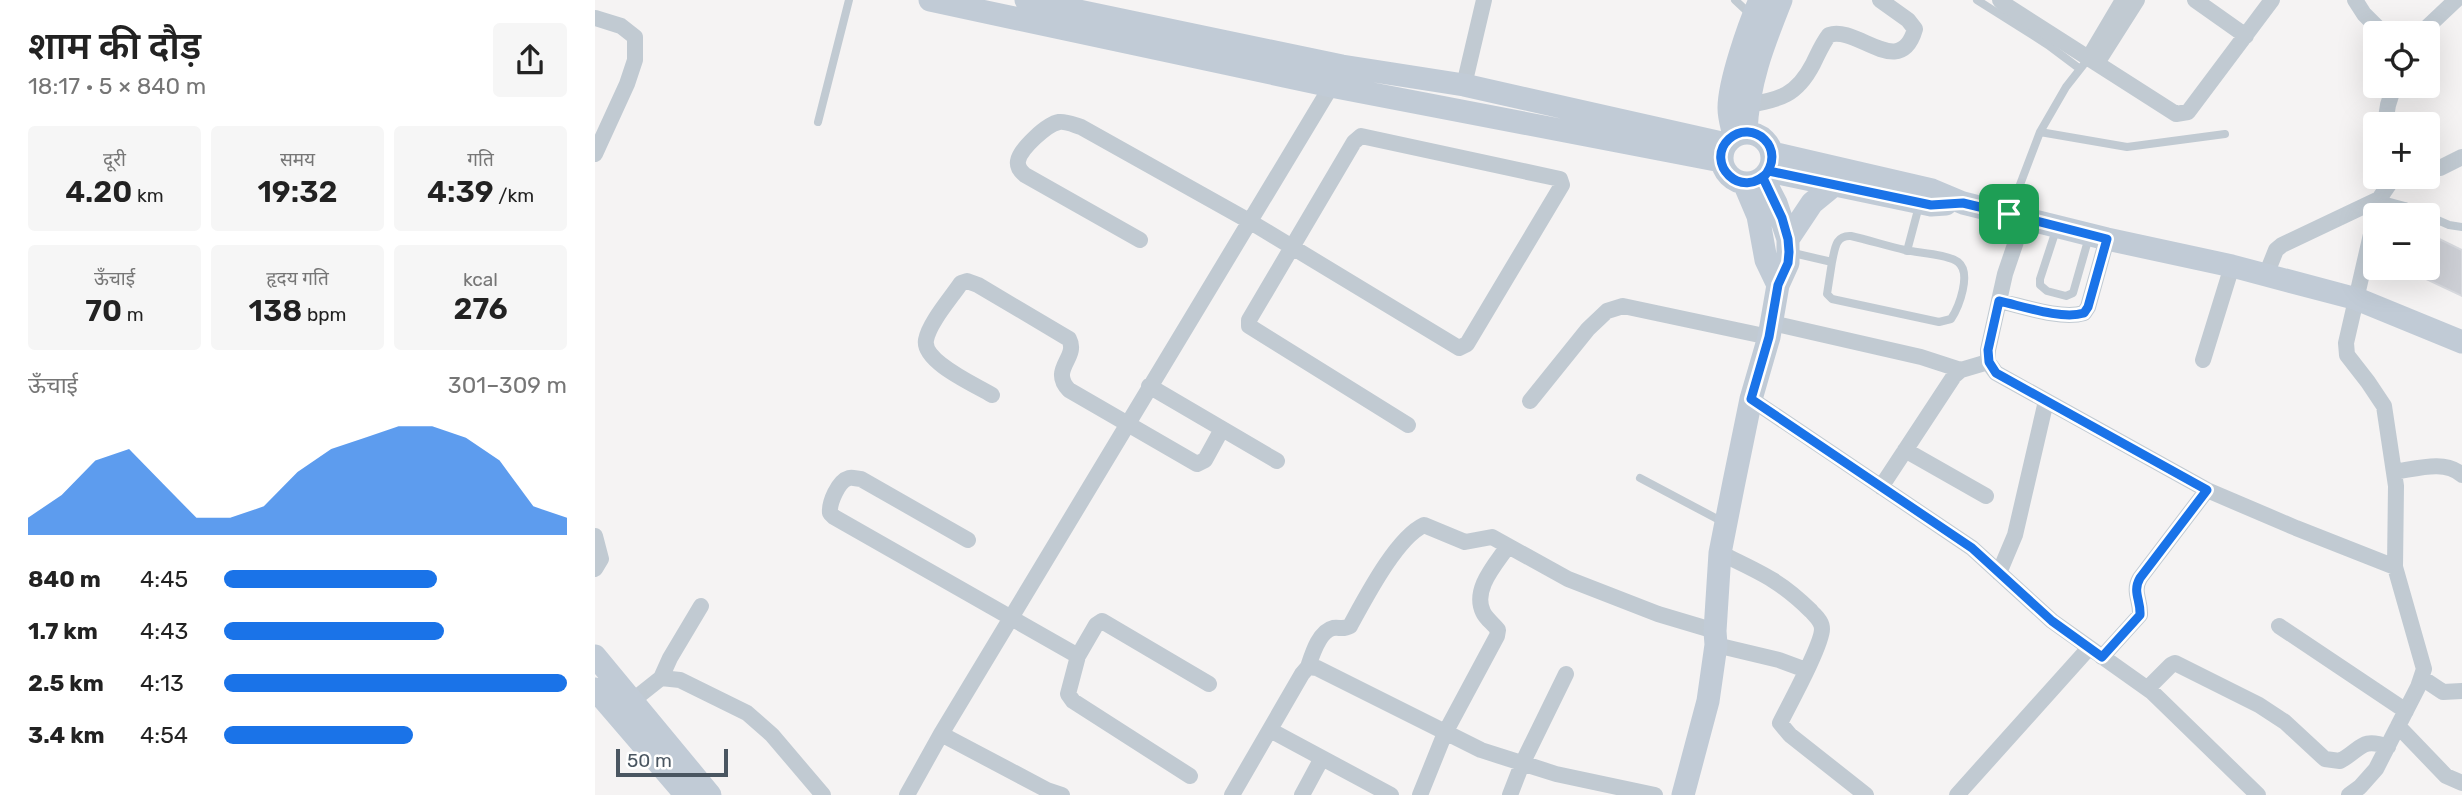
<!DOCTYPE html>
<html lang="hi">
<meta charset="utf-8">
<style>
body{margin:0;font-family:Rubik,"Noto Sans Devanagari",sans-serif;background:#f6f6f6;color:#222;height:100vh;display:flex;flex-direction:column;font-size:26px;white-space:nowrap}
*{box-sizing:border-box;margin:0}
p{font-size:23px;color:#767676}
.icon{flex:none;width:38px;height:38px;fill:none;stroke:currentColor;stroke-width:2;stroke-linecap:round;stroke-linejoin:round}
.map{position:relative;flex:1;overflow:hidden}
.details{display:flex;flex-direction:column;background:#fff;width:595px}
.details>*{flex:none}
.fabs{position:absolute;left:1768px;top:21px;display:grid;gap:14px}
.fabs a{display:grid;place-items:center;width:77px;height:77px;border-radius:7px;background:#fff;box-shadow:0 7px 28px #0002;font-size:35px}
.scale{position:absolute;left:21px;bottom:18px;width:112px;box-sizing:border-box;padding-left:7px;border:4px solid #4a5661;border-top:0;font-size:19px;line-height:24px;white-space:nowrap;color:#4a5661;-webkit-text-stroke:5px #fff;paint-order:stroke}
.pin{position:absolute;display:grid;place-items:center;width:60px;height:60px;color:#fff;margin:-30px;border-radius:14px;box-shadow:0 4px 10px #0006}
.round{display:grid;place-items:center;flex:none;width:74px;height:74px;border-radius:7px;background:#f6f6f6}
.overview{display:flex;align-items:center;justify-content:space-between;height:119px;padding:0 28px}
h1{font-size:38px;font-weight:600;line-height:52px}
.figures{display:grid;grid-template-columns:repeat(3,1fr);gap:10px;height:119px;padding:7px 28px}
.figures div{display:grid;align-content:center;border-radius:7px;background:#f6f6f6;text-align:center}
.figures b{font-size:30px;font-weight:600}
.figures small{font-size:19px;font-weight:400}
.figures p{font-size:19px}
.chart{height:196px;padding:14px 28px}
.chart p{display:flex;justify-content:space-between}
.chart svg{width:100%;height:126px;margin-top:7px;fill:#1a73e8;opacity:.7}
ul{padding:0 28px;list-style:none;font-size:23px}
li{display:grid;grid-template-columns:112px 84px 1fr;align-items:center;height:52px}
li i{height:18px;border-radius:9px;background:#1a73e8}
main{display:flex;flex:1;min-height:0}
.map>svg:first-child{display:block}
.building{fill:#cdcfd5;stroke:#d7d9de;stroke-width:2}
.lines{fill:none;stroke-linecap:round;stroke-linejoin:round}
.lane{stroke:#c1cad2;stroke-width:8}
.street{stroke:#c1cad2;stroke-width:16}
.secondary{stroke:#c1cbd6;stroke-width:23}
.route-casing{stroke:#fff;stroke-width:14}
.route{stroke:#1a73e8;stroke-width:9}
</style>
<main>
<section class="details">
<div class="overview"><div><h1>शाम की दौड़</h1><p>18:17 · 5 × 840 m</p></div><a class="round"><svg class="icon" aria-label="share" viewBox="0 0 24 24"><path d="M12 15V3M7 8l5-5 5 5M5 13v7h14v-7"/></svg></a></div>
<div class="figures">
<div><p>दूरी</p><b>4.20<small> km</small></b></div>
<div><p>समय</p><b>19:32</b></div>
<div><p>गति</p><b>4:39<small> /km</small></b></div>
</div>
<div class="figures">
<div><p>ऊँचाई</p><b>70<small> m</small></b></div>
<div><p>हृदय गति</p><b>138<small> bpm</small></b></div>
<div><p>kcal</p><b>276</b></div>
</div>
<div class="chart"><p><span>ऊँचाई</span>301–309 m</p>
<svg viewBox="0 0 160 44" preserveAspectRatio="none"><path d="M0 44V38L10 30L20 18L30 14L40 26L50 38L60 38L70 34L80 22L90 14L100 10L110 6L120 6L130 10L140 18L150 34L160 38V44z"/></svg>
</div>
<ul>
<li><b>840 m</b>4:45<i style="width:62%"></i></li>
<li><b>1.7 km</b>4:43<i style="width:64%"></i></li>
<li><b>2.5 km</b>4:13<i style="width:100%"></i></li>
<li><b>3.4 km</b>4:54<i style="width:55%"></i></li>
</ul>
</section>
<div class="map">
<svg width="1867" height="795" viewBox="0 0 1867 795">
<rect width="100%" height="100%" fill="#f5f3f3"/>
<path class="building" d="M1832,233L1867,250V296L1808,268H1832Z"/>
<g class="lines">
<path class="lane" d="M1140,0L1155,14
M1382,0L1453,45L1485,69
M223,122L254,0
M1445,132L1532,147L1630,134
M1784,199L1810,206L1854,225L1867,227
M1415,211L1445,132L1471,87L1493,59
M1462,227L1445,279V285L1452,291L1471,296L1478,293L1494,237
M1312,251L1324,206
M1194,252L1237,262L1232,294L1237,299L1344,322L1356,319C1364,307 1377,273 1363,262C1353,254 1323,253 1310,250C1292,246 1274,240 1256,236C1240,235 1240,249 1237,262
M1045,478L1128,522"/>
<path class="street" d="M1405,0L1409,4L1581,114L1593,112L1677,0
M1600,0L1651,36
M1760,0L1769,14L1788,33
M0,18L26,26L40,37V60L32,84L0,154
M1826,33L1861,0
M1493,59L1528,0
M1502,63L1542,0
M869,85L889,0
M1152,105C1185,100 1202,95 1218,64C1223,54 1227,44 1234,35C1262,25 1305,81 1320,29L1313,20L1285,0
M1790,124L1793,105L1799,86
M1832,169L1845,168L1867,157
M1429,218L1410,274L1393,350V362L1401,373L1612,490L1701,528L1800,567
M545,240L430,175C425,171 422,167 423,161C425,149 452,124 464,122C471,121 479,125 486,127L654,221L864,348L872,344L967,185L965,179L766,136L759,142L654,320V326L813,425
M1671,275L1681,250L1687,245L1784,199L1799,177
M1404,301C1427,306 1466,320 1489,313L1493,307L1512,239
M1177,323L1326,357L1366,370
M1608,360L1637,266
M554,386L682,461
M397,395C381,385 327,362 331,340C334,323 356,298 366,283L372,281L383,285L474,339C484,358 454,369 474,390L602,464L610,460L627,429
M1156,399L1377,548L1457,621L1557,692L1663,795
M935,401L993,329L1012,311L1028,306L1174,337
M1310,450L1391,496
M1799,472C1821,469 1850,459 1867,475
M1286,487L1359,376L1366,370L1393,362
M0,536L6,559L0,569
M373,540L266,479C262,479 258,477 254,478C243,481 234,503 235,513L239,517L483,656L473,694L478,701L595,776
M1125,553C1164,572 1185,580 1216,611C1221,617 1227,621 1227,629C1227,645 1194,705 1185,723L1195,735L1271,795
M1404,573L1420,535L1451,401
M1684,626L1811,711
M1121,645L1184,660L1211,670
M483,656L501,625L507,621L614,684
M1507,657L1545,615C1546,600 1537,592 1545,578L1612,490
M713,667C717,655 724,631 738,628C745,627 748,630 755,626C770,599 801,538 829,525L870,542L897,537L973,579L1063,614L1120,631
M66,678L75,658L106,606
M1827,678L1848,692L1867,691
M1553,688L1576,665L1580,663L1664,705L1690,722L1730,759L1745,761C1767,749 1766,737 1793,747
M37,701L66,678L85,680L152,713L177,735L228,795
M1803,726L1851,776L1867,783
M675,730L796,795
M346,734L452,790L467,795
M312,795L346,734L740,80
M637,795L707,674L713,667L722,668L886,750L961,774L1060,795
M707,795L727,758
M825,795L850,733L902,636L903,630C898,623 891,619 888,612C877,589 901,564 913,546
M915,795L927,764L971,674
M1362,795L1494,648
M1754,795L1765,787L1781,769L1823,687L1829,669L1800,567L1801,486L1789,406L1773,382L1752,355L1751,343L1780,217"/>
<path class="secondary" d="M335,0L736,86L1126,161
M431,0L747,66L869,85L1131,144
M1151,132C1153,83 1168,45 1186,0
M1127 158a25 25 0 1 1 50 0a25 25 0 1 1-50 0Z
M1139,136C1137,126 1134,118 1134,108C1134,82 1154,25 1165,0
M1177,153L1337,190L1368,203L1512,239L1637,266L1762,299L1867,342
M1174,171L1336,205L1351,204
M1149,183L1163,216L1171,260L1183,285
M1193,239L1217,203L1239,185
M0,656L115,795
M0,689L91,795
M1088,795L1113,701L1121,645L1120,631L1125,553L1139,482L1156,399L1174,337L1183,285L1193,263V239L1181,203L1168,178"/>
</g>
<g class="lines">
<g class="route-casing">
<path id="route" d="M1414,214L1368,203L1336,205L1174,171C1146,203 1109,162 1134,139C1157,118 1194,148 1168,178L1187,218L1193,239L1194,252L1193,263L1183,285L1174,337L1156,399L1377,548L1457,621L1507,657L1545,615C1546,600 1537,592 1545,578L1612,490L1401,373L1394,362L1393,350L1404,301C1427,306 1467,320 1489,313L1493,307L1512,239L1414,214"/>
</g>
<use href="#route" class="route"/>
</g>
</svg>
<div class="fabs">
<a><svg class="icon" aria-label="locate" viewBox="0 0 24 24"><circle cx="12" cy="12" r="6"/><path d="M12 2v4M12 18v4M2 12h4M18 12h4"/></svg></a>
<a>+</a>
<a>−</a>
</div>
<div class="scale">50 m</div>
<div class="pin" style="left:1414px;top:214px;background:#1e9e55"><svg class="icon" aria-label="arrive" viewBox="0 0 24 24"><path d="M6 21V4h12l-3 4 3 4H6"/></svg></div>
</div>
</main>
